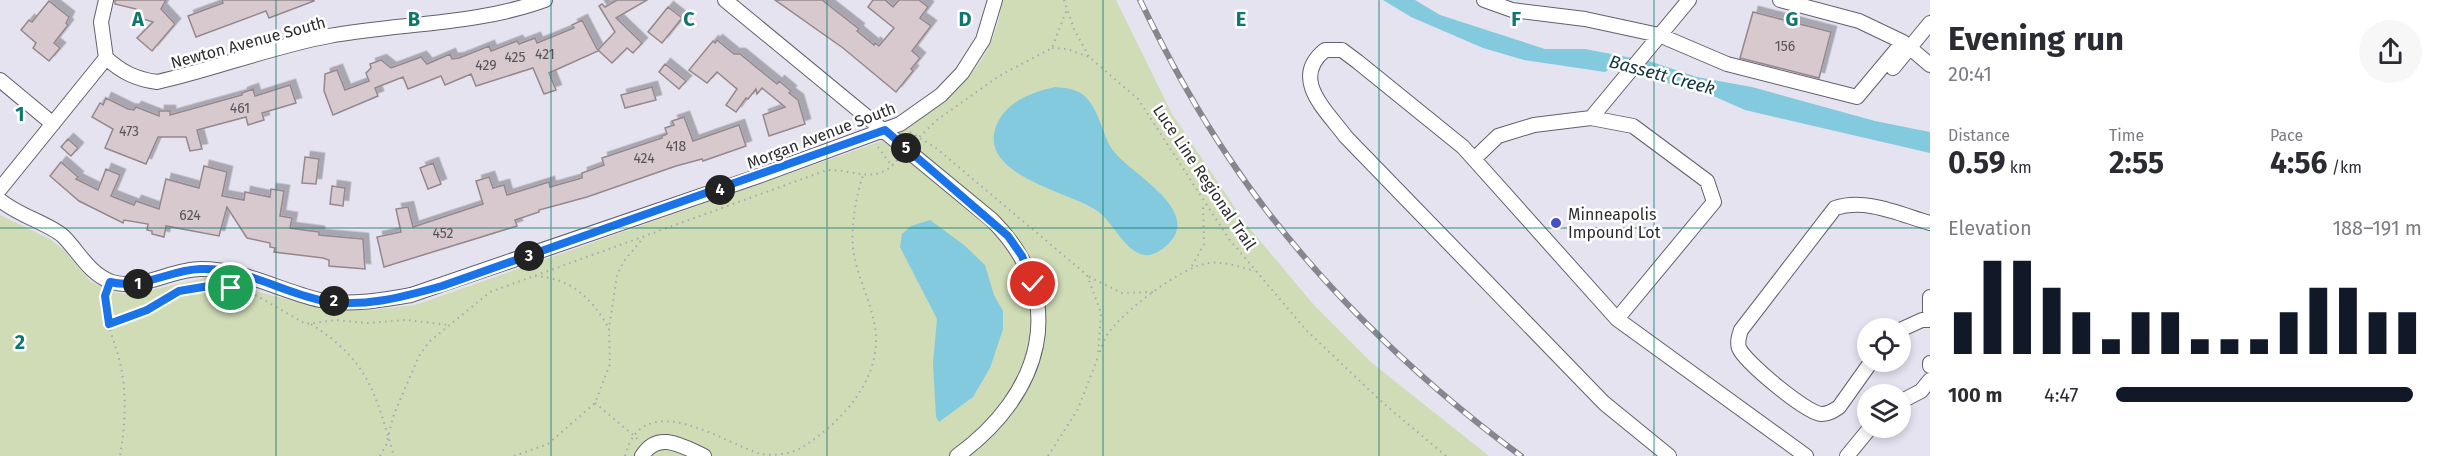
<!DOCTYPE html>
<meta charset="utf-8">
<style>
body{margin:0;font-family:"Fira Sans",sans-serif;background:#f7f7f7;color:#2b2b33;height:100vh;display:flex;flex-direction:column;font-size:22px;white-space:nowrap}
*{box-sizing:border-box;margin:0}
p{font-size:20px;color:#7c7c81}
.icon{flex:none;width:33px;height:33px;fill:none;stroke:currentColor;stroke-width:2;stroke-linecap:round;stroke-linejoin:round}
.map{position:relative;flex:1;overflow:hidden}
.side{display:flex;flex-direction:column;background:#fff;width:510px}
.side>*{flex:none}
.controls{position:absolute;left:1857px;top:318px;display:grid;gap:12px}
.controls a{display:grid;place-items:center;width:54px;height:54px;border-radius:50%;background:#fff;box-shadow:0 3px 9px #0003;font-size:30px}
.pin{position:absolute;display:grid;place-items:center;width:51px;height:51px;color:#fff;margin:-26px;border:3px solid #fff;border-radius:50%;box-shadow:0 2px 6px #0007}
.km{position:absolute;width:30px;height:30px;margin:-15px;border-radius:50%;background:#222;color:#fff;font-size:16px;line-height:30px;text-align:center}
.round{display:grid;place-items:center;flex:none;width:63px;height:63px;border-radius:32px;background:#f7f7f7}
.head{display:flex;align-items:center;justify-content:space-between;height:102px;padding:0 18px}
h1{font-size:33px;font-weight:700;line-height:45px}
.stats{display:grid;grid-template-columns:repeat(3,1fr);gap:9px;height:102px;padding:6px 18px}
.stats div{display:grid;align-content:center}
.stats b{font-size:30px;font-weight:700}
.stats small{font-size:16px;font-weight:400}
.stats p{font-size:16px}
.chart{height:168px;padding:12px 18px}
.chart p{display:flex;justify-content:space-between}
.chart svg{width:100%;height:108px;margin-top:6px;stroke:#111827;stroke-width:6}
ul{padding:0 18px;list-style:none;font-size:20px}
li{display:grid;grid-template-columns:96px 72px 1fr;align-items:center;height:45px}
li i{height:15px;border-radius:8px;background:#111827}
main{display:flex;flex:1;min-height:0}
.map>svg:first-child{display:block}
.green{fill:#cfdcb6}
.water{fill:#84cadf}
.building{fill:#d7c9ce;stroke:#95888d;stroke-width:1.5;filter:url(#shadow)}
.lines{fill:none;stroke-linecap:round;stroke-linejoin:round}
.minor-casing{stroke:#62606c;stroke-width:16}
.path{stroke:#a9a8b2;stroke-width:2;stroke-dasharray:1.5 4.5;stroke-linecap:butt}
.minor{stroke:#fff;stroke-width:14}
.rail-casing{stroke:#87868e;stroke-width:6}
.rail{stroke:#fff;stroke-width:4;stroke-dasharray:11;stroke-linecap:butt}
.route-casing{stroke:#fff;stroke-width:12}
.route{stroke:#1a73e8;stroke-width:8}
.grid{fill:none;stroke:#0f766e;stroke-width:1.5;stroke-opacity:0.55}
.poi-dot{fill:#4551c6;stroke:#fff;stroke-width:2}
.labels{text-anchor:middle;stroke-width:5;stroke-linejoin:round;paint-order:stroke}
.number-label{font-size:14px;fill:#585458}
.street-label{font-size:16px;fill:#2d2d31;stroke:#fff}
.poi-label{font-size:16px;fill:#2d2d31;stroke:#fff;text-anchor:start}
.water-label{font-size:18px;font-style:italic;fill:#13363f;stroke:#fff}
.grid-label{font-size:20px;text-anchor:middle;font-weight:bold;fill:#0f766e;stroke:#fff;stroke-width:5;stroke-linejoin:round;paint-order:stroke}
</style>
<main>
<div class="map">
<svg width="1930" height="456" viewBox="0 0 1930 456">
<defs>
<filter id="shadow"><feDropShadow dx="5.5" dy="-5.5" stdDeviation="0" flood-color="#0004"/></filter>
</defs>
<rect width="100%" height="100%" fill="#e5e3f0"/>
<path class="green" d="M1002,0H1116L1172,114L1246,224L1314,305L1372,363L1489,456H0V215L50,239L64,250L91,282L118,293L132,294L205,278L321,308L371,310L415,305L879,142C938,114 995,70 1002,0Z"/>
<path class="water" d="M1383,0H1415L1440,15L1545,49H1585L1632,58L1622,70L1611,68L1605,72L1524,60L1483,48L1411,17Z
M1646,60L1697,77L1752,87L1875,121L1930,132V153L1745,110L1711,95L1681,88L1637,71Z
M1056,87C1065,88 1075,89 1082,94C1098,106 1101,129 1110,146C1124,172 1209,210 1165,247C1160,251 1152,256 1145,255C1124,252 1114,222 1096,210C1068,191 970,174 999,120C1010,100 1035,91 1056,87Z
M930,220L964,245L985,265L994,295L1003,311V329L990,368L973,397L939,422L936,417L933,363L937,319L900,247L902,234L911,226Z"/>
<path class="building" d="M115,0H166L161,9L175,24L152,51L137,38L153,22L134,16L136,9L115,4Z
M222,0H314V1L269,18L266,11L196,37L188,16L223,3Z
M617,0H647L616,18L642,43L633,53L627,48L612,63L598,50L615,32L599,6L602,4L605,7Z
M775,0H822L859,29L857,31L874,45L875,43L879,46L894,28L868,7L873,0H885L893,7L899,0H919L928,7L920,18L931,26L912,51L920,58L911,69L913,71L896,92L843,48Z
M49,1L69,17L66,23L68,25L54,43L60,48L49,61L33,48L36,43L21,30L29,20L32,22Z
M668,7L682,18L662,43L648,32Z
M1753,12L1831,32L1819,78L1740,58Z
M582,20L598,51L549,73L556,90L544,94L533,68L476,86L471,74L445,85L441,76L408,89L403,77L375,88L378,96L333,115L324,91L325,74L337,70L345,90L369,81L366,73L371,68L370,64L381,60L391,68L421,57L427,64L450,54L452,59L459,58L489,46L491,51L517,41L519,44L535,38L537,43L574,28L572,25Z
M717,40L734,54H740L777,84L779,81L791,91L789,93L798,100L805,124L769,136L763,115L785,107L762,88L757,94L756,89L748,99L746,98L736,112L726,105L737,89L717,72L707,83L689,70L713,41L715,43Z
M665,64L686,81L679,89L659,72Z
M290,85L296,103L262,113L264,120L248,125L246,117L197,130L202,149L190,151L186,137H158L146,164L105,148L113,129L92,117L100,103L103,105L106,98L128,109L134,110L136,107L159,116V111H170V115L242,95V93L253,89L255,96Z
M652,87L656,100L625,108L621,95Z
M684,117L693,141L739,125L746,146L703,161L702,159L676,166L587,197L539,210V212L515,220L517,226L384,267L377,237L401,232L396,209L408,207L413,227L483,204L476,181L489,177L493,188L504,185L507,195L549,182L550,187L582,178V173L604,165L602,158L662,138V136L667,134L665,128L674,125L672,121Z
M68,139L78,148L71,156L61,147Z
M305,157L319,159L316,184L302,183Z
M61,162L78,177L76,179L98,190L106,169L120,175L111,196L134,205L136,201L159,209L166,179L199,188L204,166L227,172L222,196L244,200L245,192L270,197L271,189L284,191L280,216L292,218L290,228L319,232V235L363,239L365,269L329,266V260L323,258L274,252L275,248L270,247V243L247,238L227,207L219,236L166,226L164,237L152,234V231L147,230L148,224L124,220L123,223L79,201L50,176Z
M433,163L441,184L428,189L420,168Z
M332,186L345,188L343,206L330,204Z"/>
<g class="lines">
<g class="minor-casing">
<path id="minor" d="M725,0L992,220C1072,300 1041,395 957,456
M1484,0L1512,10L1585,19L1659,35L1727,64L1857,97L1903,42L1930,65
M1780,0L1859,21L1903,42
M106,58C122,72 135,79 157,82C215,69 270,47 329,36C401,23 476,25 545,0
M1893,68L1930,23
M0,80L53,124
M1591,118L1689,0
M1474,159L1498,136L1534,125L1591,118L1633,126L1707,181L1714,202L1617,319
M0,189L106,58L101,22L106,0
M0,200C19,216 48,223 63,236C79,252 90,275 112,282C142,291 171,269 201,269C244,269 280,291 320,300C350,306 382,300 411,295L756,177L900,124L941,95L962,73L983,40L995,0
M1930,297V311
M1900,330L1922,320H1930
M1871,362L1839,407C1833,411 1829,414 1822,414C1807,414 1745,362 1739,348C1737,342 1739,336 1741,330L1835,208C1866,198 1899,214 1930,223
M1930,363V366
M1900,402L1921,391L1930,380
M642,456C658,430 682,446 704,456
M1669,456L1604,403L1346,137C1327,111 1289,79 1325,50H1342L1358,62L1463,147L1617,319L1806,456
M1847,456L1870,428"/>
</g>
<path class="path" d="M1064,0L1074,29L1089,57L1138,99L1229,239L1306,330L1383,403L1446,456
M1052,48L1067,49L1089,57
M910,132L936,148L1087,275L1101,313L1098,356
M915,141L937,120L999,76L1052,48L1067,9
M878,147L892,166
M1192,266L1204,244L1203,203
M535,276C571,278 593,299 609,329
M1089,277L1122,293L1154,292
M250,292L306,324L336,320L367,323L406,320L450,325
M106,294C103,318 116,343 121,367C127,396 125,427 120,456
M109,324L192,287L209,286L238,289
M311,324C370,362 375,393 394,456
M1100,352C1102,347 1104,340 1107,335C1122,312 1182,266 1209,263C1224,261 1240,267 1255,271
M595,403L639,440
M380,456L386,445L394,414L419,356L429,342L490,292L827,170C853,169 877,186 897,160
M514,456L548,444L595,403L610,364L609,329L617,275L624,261L644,237
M625,456C643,385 723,443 761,454C773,456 791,454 801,448C843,422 886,375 874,322C869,297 856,274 853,248C851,225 856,196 863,175
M1048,456L1078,409L1098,357"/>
<use href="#minor" class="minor"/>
<g class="rail-casing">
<path id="rail" d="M1140,0C1166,54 1195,108 1229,158C1304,271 1412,376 1521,456"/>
</g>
<use href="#rail" class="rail"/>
</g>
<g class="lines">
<g class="route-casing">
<path id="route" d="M231,288L209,286L179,291L147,310L109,324L105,296L110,282C142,290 169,270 200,269C242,267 280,291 320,300C361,309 403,297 442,286L885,130L1008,236L1022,256L1033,284"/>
</g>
<use href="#route" class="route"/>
</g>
<path class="grid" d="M276,0V456M551,0V456M827,0V456M1103,0V456M1379,0V456M1654,0V456M0,228H1930"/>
<circle class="poi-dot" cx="1556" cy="223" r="6"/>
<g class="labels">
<g class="number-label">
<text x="1785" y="51">156</text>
<text x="545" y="59">421</text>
<text x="515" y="62">425</text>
<text x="486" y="70">429</text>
<text x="240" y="113">461</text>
<text x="129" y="136">473</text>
<text x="676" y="151">418</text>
<text x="644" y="163">424</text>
<text x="190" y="220">624</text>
<text x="443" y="238">452</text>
</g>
<g class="street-label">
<text transform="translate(248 42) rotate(-15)" y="6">Newton Avenue South</text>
<text transform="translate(821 135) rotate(-21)" y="6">Morgan Avenue South</text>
<text transform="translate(1205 177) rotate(56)" y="6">Luce Line Regional Trail</text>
</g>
<g class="poi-label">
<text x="1568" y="220">Minneapolis<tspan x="1568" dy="18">Impound Lot</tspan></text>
</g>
<g class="water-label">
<text transform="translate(1662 75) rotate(15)" y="6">Bassett Creek</text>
</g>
</g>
<g class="grid-label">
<text x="138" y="26">A</text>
<text x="414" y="26">B</text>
<text x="689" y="26">C</text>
<text x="965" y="26">D</text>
<text x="1241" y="26">E</text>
<text x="1516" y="26">F</text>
<text x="1792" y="26">G</text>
<text x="20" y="121">1</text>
<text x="20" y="349">2</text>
</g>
</svg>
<div class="controls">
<a><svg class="icon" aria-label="locate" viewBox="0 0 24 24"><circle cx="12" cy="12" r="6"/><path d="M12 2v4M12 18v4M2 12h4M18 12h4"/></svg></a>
<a><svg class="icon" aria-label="layers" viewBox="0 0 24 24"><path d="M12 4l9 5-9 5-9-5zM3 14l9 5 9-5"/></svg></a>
</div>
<div class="pin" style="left:231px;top:288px;background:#1e9e55"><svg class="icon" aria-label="arrive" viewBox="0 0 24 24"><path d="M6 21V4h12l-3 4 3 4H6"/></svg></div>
<div class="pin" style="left:1033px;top:284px;background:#d93025"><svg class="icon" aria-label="check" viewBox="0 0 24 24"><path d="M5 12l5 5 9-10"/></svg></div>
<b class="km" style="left:138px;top:284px">1</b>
<b class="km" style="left:334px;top:301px">2</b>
<b class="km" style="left:529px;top:256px">3</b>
<b class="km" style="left:720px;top:190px">4</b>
<b class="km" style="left:906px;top:148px">5</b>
</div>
<section class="side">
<div class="head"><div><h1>Evening run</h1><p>20:41</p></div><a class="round"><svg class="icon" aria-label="share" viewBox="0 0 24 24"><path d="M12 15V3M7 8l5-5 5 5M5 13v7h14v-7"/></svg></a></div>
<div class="stats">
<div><p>Distance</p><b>0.59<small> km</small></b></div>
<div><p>Time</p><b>2:55</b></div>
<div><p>Pace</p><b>4:56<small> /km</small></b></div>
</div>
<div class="chart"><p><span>Elevation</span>188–191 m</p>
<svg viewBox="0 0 160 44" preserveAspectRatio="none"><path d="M5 44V27M15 44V6M25 44V6M35 44V17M45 44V27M55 44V38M65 44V27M75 44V27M85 44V38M95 44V38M105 44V38M115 44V27M125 44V17M135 44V17M145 44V27M155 44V27"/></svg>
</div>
<ul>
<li><b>100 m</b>4:47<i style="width:97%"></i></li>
</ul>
</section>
</main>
